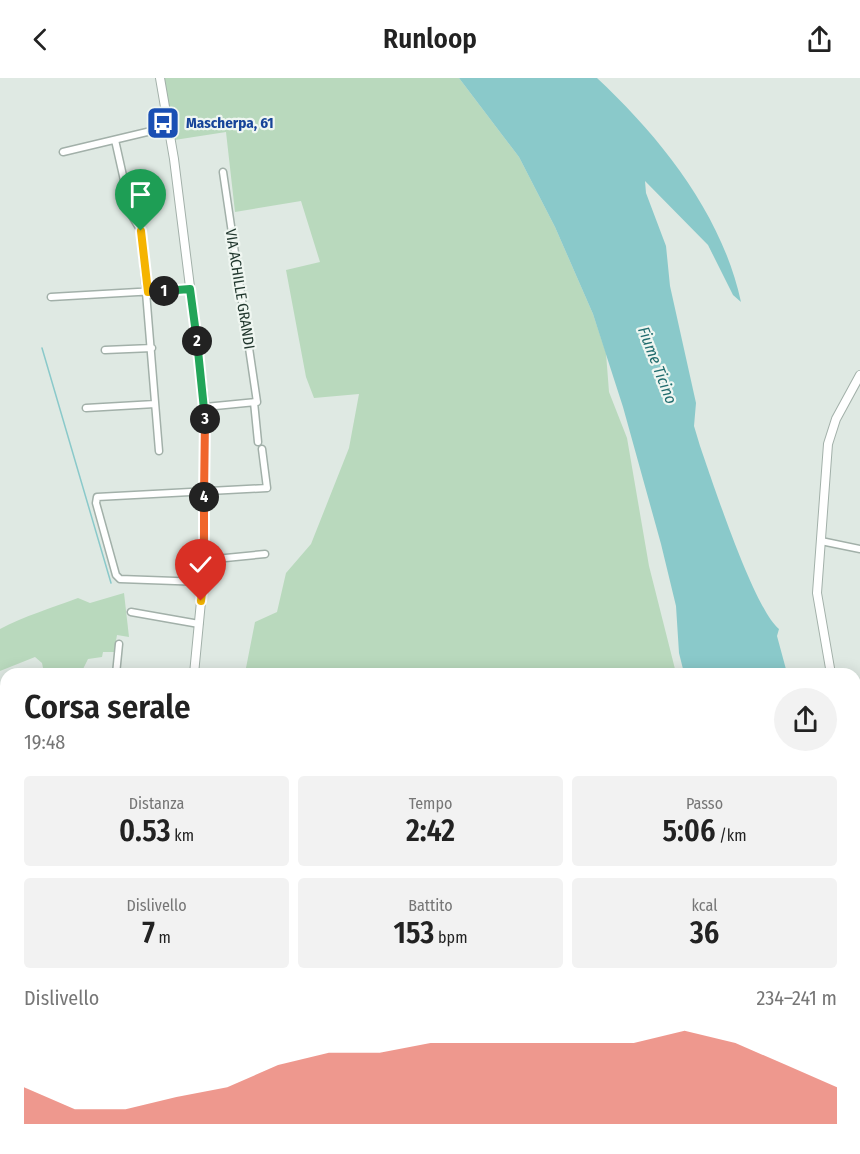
<!DOCTYPE html>
<html lang="it">
<meta charset="utf-8">
<style>
body{margin:0;font-family:"Fira Sans Condensed",sans-serif;background:#f2f2f2;color:#222;height:100vh;display:flex;flex-direction:column;font-size:22px;white-space:nowrap}
*{box-sizing:border-box;margin:0}
p{font-size:20px;color:#767676}
.icon{flex:none;width:33px;height:33px;fill:none;stroke:currentColor;stroke-width:2;stroke-linecap:round;stroke-linejoin:round}
.map{position:relative;flex:1;overflow:hidden}
.side{position:absolute;left:0px;top:590px;width:861px;height:488px;display:flex;flex-direction:column;background:#fff;border-radius:18px 18px 0 0;box-shadow:0 3px 15px #0003}
.side>*{flex:none}
.pin{position:absolute;display:grid;place-items:center;width:51px;height:51px;color:#fff;margin:-62px -26px;border-radius:50% 50% 50% 0;rotate:-45deg;box-shadow:0 0 6px #0007}
.pin .icon{rotate:45deg}
.km{position:absolute;width:30px;height:30px;margin:-15px;border-radius:50%;background:#222;color:#fff;font-size:16px;line-height:30px;text-align:center}
.round{display:grid;place-items:center;flex:none;width:63px;height:63px;border-radius:32px;background:#f2f2f2}
.headline{display:flex;align-items:center;justify-content:space-between;height:102px;padding:0 24px}
h1{font-size:33px;font-weight:600;line-height:45px}
.metrics{display:grid;grid-template-columns:repeat(3,1fr);gap:9px;height:102px;padding:6px 24px}
.metrics div{display:grid;align-content:center;border-radius:6px;background:#f2f2f2;text-align:center}
.metrics b{font-size:30px;font-weight:600}
.metrics small{font-size:16px;font-weight:400}
.metrics p{font-size:16px}
.chart{height:168px;padding:12px 24px}
.chart p{display:flex;justify-content:space-between}
.chart svg{width:100%;height:108px;margin-top:6px;fill:#e76d5f;opacity:.7}
header{display:flex;justify-content:space-between;align-items:center;height:78px;padding:0 24px;background:#fff;font-size:27px;font-weight:600}
.map>svg:first-child{display:block}
.green{fill:#b9d9bd}
.water{fill:#8ac9ca}
.lines{fill:none;stroke-linecap:round;stroke-linejoin:round}
.stream{stroke:#8ac9ca;stroke-width:1.5}
.minor-casing{stroke:#a2b0a9;stroke-width:9}
.tertiary-casing{stroke:#a2b0a9;stroke-width:10}
.minor{stroke:#fff;stroke-width:6}
.tertiary{stroke:#fff;stroke-width:8}
.split-1-casing{stroke:#fff;stroke-width:12}
.split-2-casing{stroke:#fff;stroke-width:12}
.split-3-casing{stroke:#fff;stroke-width:12}
.split-4-casing{stroke:#fff;stroke-width:12}
.split-5-casing{stroke:#fff;stroke-width:12}
.split-6-casing{stroke:#fff;stroke-width:12}
.split-1{stroke:#f5b400;stroke-width:8}
.split-2{stroke:#22a559;stroke-width:8}
.split-3{stroke:#22a559;stroke-width:8}
.split-4{stroke:#f0652b;stroke-width:8}
.split-5{stroke:#f0652b;stroke-width:8}
.split-6{stroke:#f5b400;stroke-width:8}
.labels{text-anchor:middle;stroke-width:4.5;stroke-linejoin:round;paint-order:stroke}
.transit-label{font-size:15px;font-weight:bold;fill:#164399;stroke:#eff6f1;text-anchor:start}
.street-label{font-size:15px;fill:#21372e;stroke:#eff6f1}
.water-label{font-size:16px;font-style:italic;fill:#216c6e;stroke:#eff6f1}
</style>
<header><svg class="icon" aria-label="back" viewBox="0 0 24 24"><path d="M15 5l-7 7 7 7"/></svg>Runloop<svg class="icon" aria-label="share" viewBox="0 0 24 24"><path d="M12 15V3M7 8l5-5 5 5M5 13v7h14v-7"/></svg></header>
<div class="map">
<svg width="860" height="1076" viewBox="0 0 860 1076">
<rect width="100%" height="100%" fill="#dfe9e3"/>
<path class="green" d="M157,0H459L519,79L555,149L593,236L606,275L609,314L627,360L649,488L676,595H245L255,544L277,534L286,495L311,466L349,370L359,316L314,320L306,299L286,192L320,184L301,123L235,134L226,54L168,63Z
M124,515L129,559L117,557L114,574H103L102,579L88,581L81,595H44L42,585L35,579L0,593V551C25,538 51,530 78,520L90,525Z
M0,665L6,666V846L0,852Z"/>
<path class="water" d="M459,0H597C661,60 722,136 741,224L733,217L708,167L645,103L646,115L666,168L670,208L696,325L694,348L700,368C713,405 754,531 779,551L777,558L787,595H684L679,575L676,528L661,466L623,329L593,236L555,149L519,79Z
M221,1071H791L786,1076H205Z"/>
<g class="lines">
<path class="stream" d="M42,270L111,505
M0,912L6,911
M0,1064L6,1063
M38,1076L41,1071"/>
<g class="minor-casing">
<path id="minor" d="M115,62L132,138L141,153L159,373
M63,74L168,49
M51,219L190,211
M105,272L152,270
M254,324L258,364
M205,329L257,324L223,94
M86,330L155,326
M821,463L860,471
M205,482L265,476
M203,504L120,501L116,497L96,425L97,419L267,410L262,371
M131,534L199,546
M116,596L119,566
M0,846L6,850"/>
</g>
<g class="tertiary-casing">
<path id="tertiary" d="M160,0L174,81L205,329V482L194,596
M831,596L817,515L828,366L836,341L860,297
M855,695L860,703
M31,1076L34,1071"/>
</g>
<use href="#minor" class="minor"/>
<use href="#tertiary" class="tertiary"/>
</g>
<g class="lines">
<g class="split-1-casing">
<path id="split-1" d="M141,153L148,214L164,213"/>
</g>
<g class="split-2-casing">
<path id="split-2" d="M164,213L190,211L197,263"/>
</g>
<g class="split-3-casing">
<path id="split-3" d="M197,263L205,341"/>
</g>
<g class="split-4-casing">
<path id="split-4" d="M204,419L205,341"/>
</g>
<g class="split-5-casing">
<path id="split-5" d="M204,419V497"/>
</g>
<g class="split-6-casing">
<path id="split-6" d="M201,523L204,497"/>
</g>
<use href="#split-1" class="split-1"/>
<use href="#split-2" class="split-2"/>
<use href="#split-3" class="split-3"/>
<use href="#split-4" class="split-4"/>
<use href="#split-5" class="split-5"/>
<use href="#split-6" class="split-6"/>
</g>
<defs>
<g id="bus-square" transform="scale(1.725)"><rect x="-9" y="-9" width="18" height="18" rx="4" fill="#1a4fb4" stroke="#eff6f1"/><path d="M-5-6H5V4H4V6H2V4H-2V6H-4V4H-5ZM-3.5-4V0h7V-4ZM-3.5 1.2v1.5H-2V1.2ZM2 1.2v1.5H3.5V1.2Z" fill="#fff"/></g>
</defs>
<g fill-rule="evenodd">
<use href="#bus-square" x="163" y="45"/>
</g>
<g class="labels">
<g class="transit-label">
<text x="186" y="50">Mascherpa, 61</text>
</g>
<g class="street-label">
<text transform="translate(240 211) rotate(81)" y="5">VIA ACHILLE GRANDI</text>
</g>
<g class="water-label">
<text transform="translate(658 287) rotate(69)" y="6">Fiume Ticino</text>
</g>
</g>
</svg>
<div class="pin" style="left:141px;top:153px;background:#1e9e55"><svg class="icon" aria-label="arrive" viewBox="0 0 24 24"><path d="M6 21V4h12l-3 4 3 4H6"/></svg></div>
<div class="pin" style="left:201px;top:523px;background:#d93025"><svg class="icon" aria-label="check" viewBox="0 0 24 24"><path d="M5 12l5 5 9-10"/></svg></div>
<b class="km" style="left:164px;top:213px">1</b>
<b class="km" style="left:197px;top:263px">2</b>
<b class="km" style="left:205px;top:341px">3</b>
<b class="km" style="left:204px;top:419px">4</b>
<section class="side">
<div class="headline"><div><h1>Corsa serale</h1><p>19:48</p></div><a class="round"><svg class="icon" aria-label="share" viewBox="0 0 24 24"><path d="M12 15V3M7 8l5-5 5 5M5 13v7h14v-7"/></svg></a></div>
<div class="metrics">
<div><p>Distanza</p><b>0.53<small> km</small></b></div>
<div><p>Tempo</p><b>2:42</b></div>
<div><p>Passo</p><b>5:06<small> /km</small></b></div>
</div>
<div class="metrics">
<div><p>Dislivello</p><b>7<small> m</small></b></div>
<div><p>Battito</p><b>153<small> bpm</small></b></div>
<div><p>kcal</p><b>36</b></div>
</div>
<div class="chart"><p><span>Dislivello</span>234–241 m</p>
<svg viewBox="0 0 160 44" preserveAspectRatio="none"><path d="M0 44V29L10 38L20 38L30 33L40 29L50 20L60 15L70 15L80 11L90 11L100 11L110 11L120 11L130 6L140 11L150 20L160 29V44z"/></svg>
</div>
</section>
</div>
